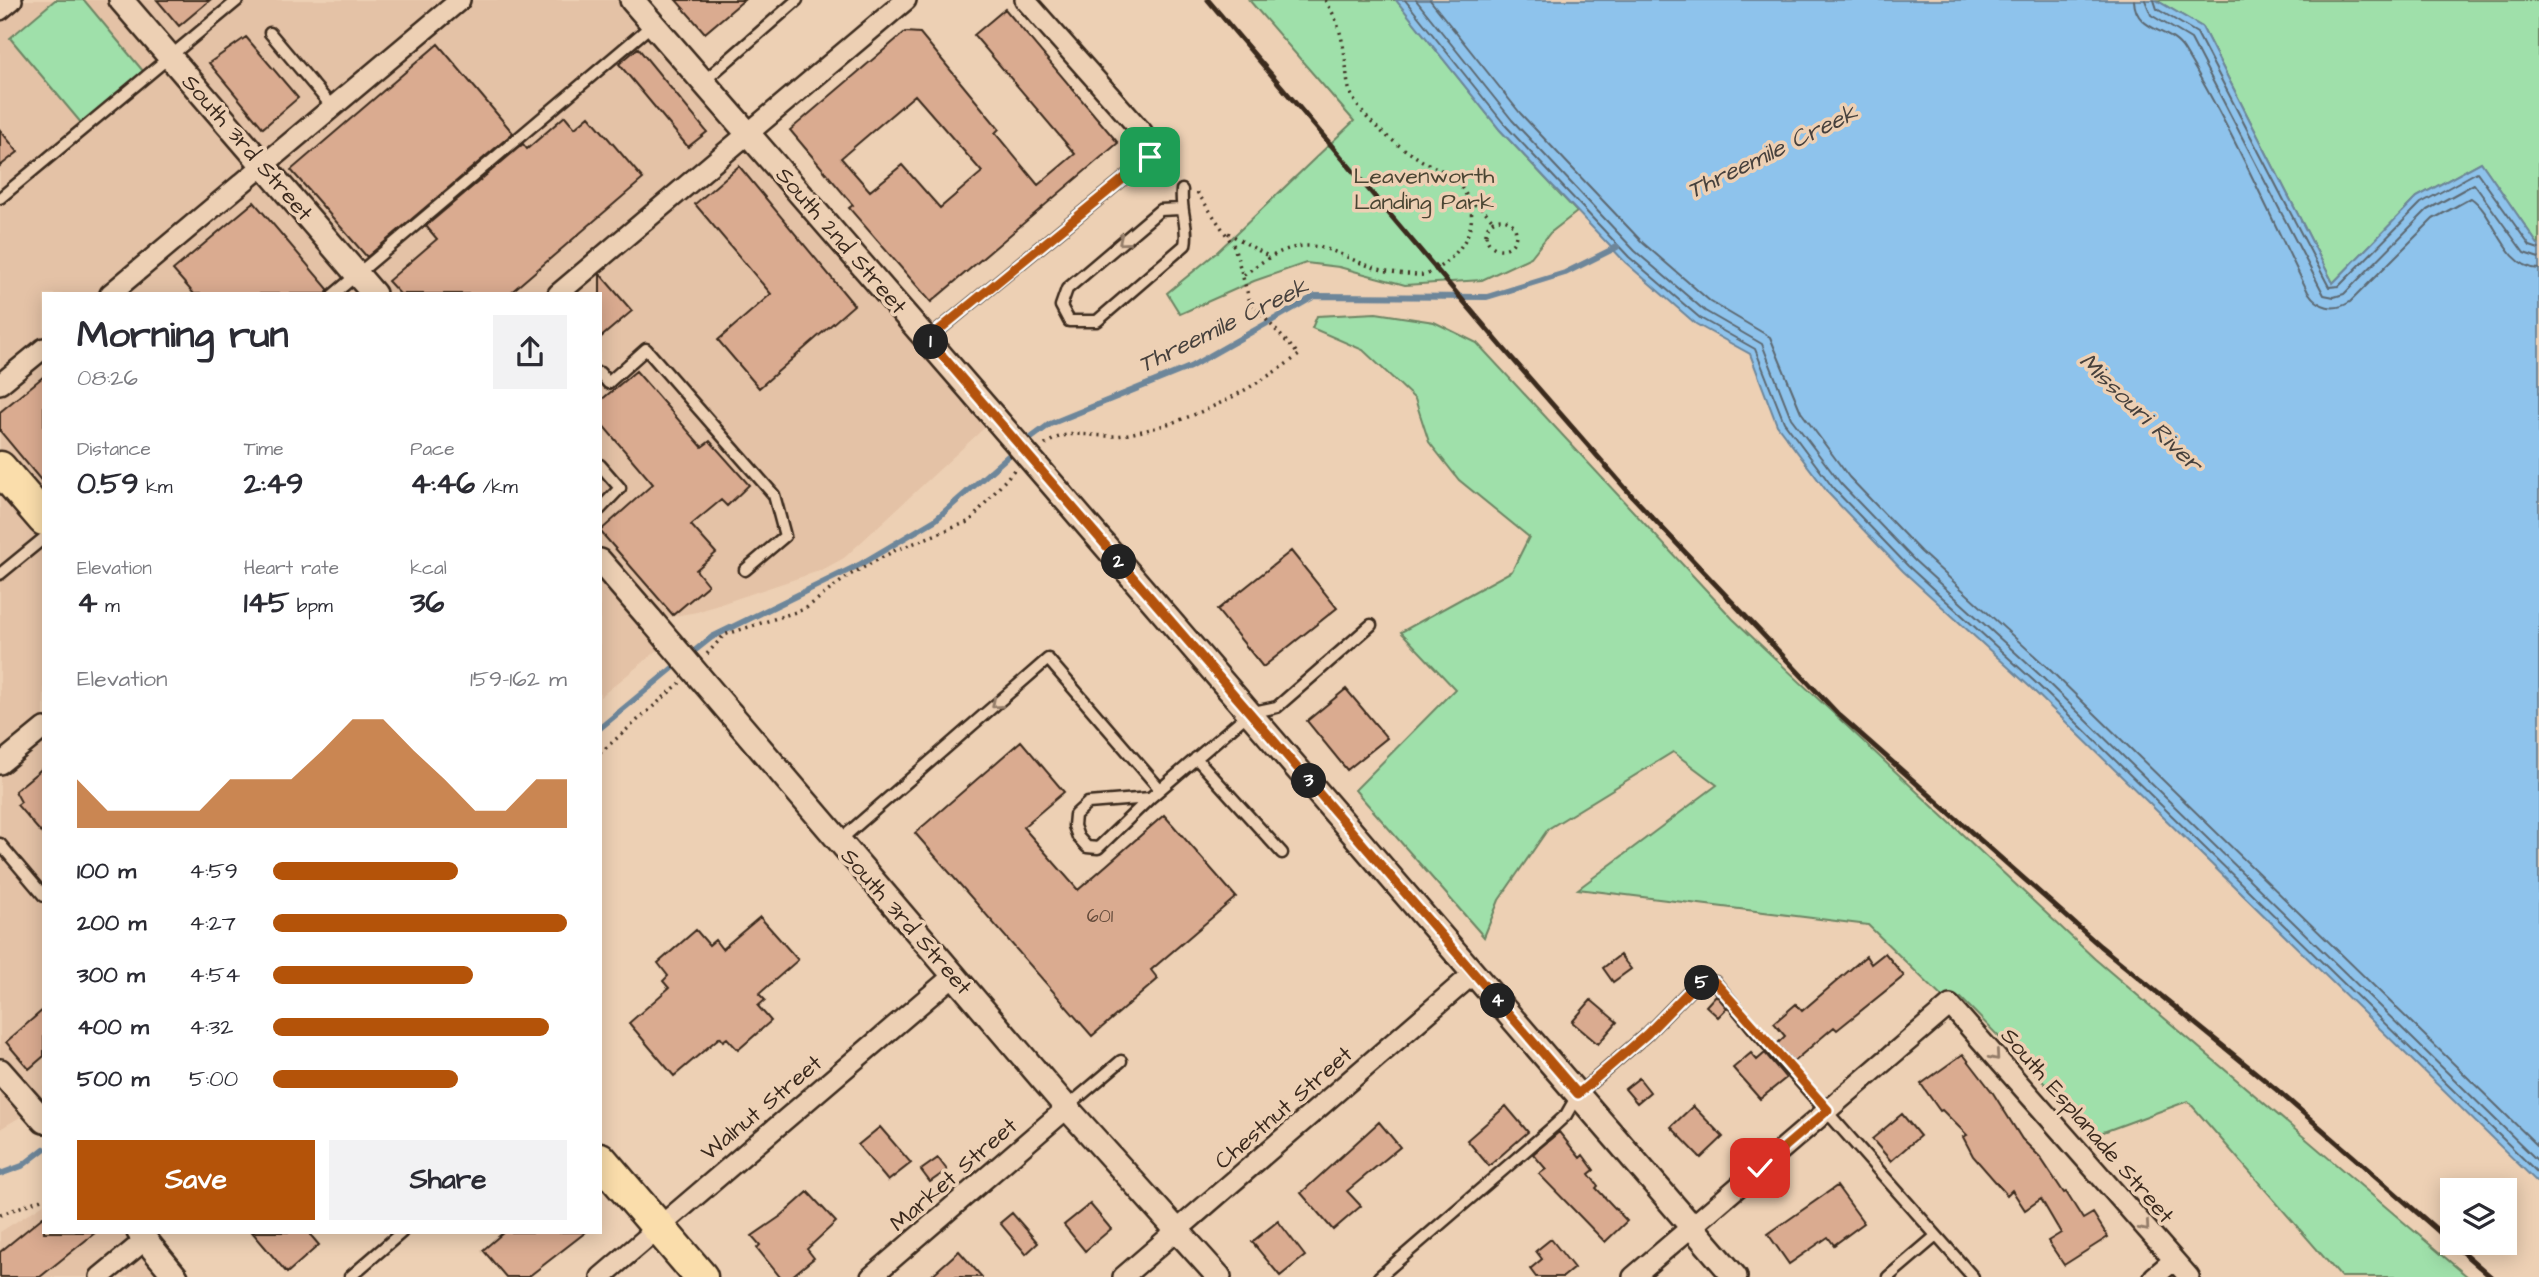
<!DOCTYPE html>
<meta charset="utf-8">
<style>
body{margin:0;font-family:"Architects Daughter",sans-serif;background:#f2f2f3;color:#2b2b33;height:100vh;display:flex;flex-direction:column;font-size:26px;white-space:nowrap}
*{box-sizing:border-box;margin:0}
p{font-size:23px;color:#7c7c81}
.icon{flex:none;width:38px;height:38px;fill:none;stroke:currentColor;stroke-width:2;stroke-linecap:round;stroke-linejoin:round}
.map{position:relative;flex:1;overflow:hidden}
.side{position:absolute;left:42px;top:292px;width:560px;height:942px;display:flex;flex-direction:column;background:#fff;border-radius:0px;box-shadow:0 4px 18px #0003}
.side>*{flex:none}
.tools{position:absolute;left:2440px;top:1178px;display:grid;gap:14px}
.tools a{display:grid;place-items:center;width:77px;height:77px;border-radius:0px;background:#fff;box-shadow:0 4px 18px #0003;font-size:35px}
.pin{position:absolute;display:grid;place-items:center;width:60px;height:60px;color:#fff;margin:-30px;border-radius:14px;box-shadow:0 4px 10px #0006}
.km{position:absolute;width:35px;height:35px;margin:-18px;border-radius:50%;background:#222;color:#fff;font-size:19px;line-height:35px;text-align:center}
.round{display:grid;place-items:center;flex:none;width:74px;height:74px;border-radius:0px;background:#f2f2f3}
.headline{display:flex;align-items:center;justify-content:space-between;height:119px;padding:0 35px}
h1{font-size:38px;font-weight:700;line-height:52px}
.metrics{display:grid;grid-template-columns:repeat(3,1fr);gap:10px;height:119px;padding:7px 35px}
.metrics div{display:grid;align-content:center}
.metrics b{font-size:30px;font-weight:700}
.metrics small{font-size:19px;font-weight:400}
.metrics p{font-size:19px}
.chart{height:196px;padding:14px 35px}
.chart p{display:flex;justify-content:space-between}
.chart svg{width:100%;height:126px;margin-top:7px;fill:#b45309;opacity:.7}
.button{display:flex;gap:14px;margin-top:auto;padding:14px 35px}
.button a{flex:1;height:80px;border-radius:0px;background:#b45309;color:#fff;font-size:28px;font-weight:700;line-height:80px;text-align:center}
.button a+a{background:#f2f2f3;color:#2b2b33}
ul{padding:0 35px;list-style:none;font-size:23px}
li{display:grid;grid-template-columns:112px 84px 1fr;align-items:center;height:52px}
li i{height:18px;border-radius:9px;background:#b45309}
.map>svg:first-child{display:block}
.built{fill:#e4c2a6}
.green{fill:#9fe0aa;stroke:#6d8564;stroke-width:2}
.water{fill:#8ec3ec;stroke:#6d869a;stroke-width:2}
.lines{fill:none;stroke-linecap:round;stroke-linejoin:round}
.shore{stroke:#5c6770;stroke-width:2}
.stream{stroke:#6d869a;stroke-width:6}
.building{fill:#daab90;stroke:#3b2a1e;stroke-width:2;fill-rule:evenodd}
.service-casing{stroke:#3b2a1e;stroke-width:15}
.minor-casing{stroke:#3b2a1e;stroke-width:24}
.tertiary-casing{stroke:#3b2a1e;stroke-width:28}
.trunk-casing{stroke:#3b2a1e;stroke-width:37}
.path{stroke:#3b2a1e;stroke-width:3.5;stroke-dasharray:2 5;stroke-linecap:butt}
.service{stroke:#edd0b4;stroke-width:10}
.minor{stroke:#edd0b4;stroke-width:19}
.tertiary{stroke:#edd0b4;stroke-width:23}
.trunk{stroke:#faddab;stroke-width:32}
.rail{stroke:#3b2a1e;stroke-width:5}
.tertiary-bridge-casing{stroke:#3b2a1e;stroke-width:28;stroke-linecap:butt}
.tertiary-bridge{stroke:#edd0b4;stroke-width:23}
.oneway{stroke:#947d69}
.route-casing{stroke:#fff;stroke-width:14}
.route{stroke:#b45309;stroke-width:9}
.labels{text-anchor:middle;stroke-width:7;stroke-linejoin:round;paint-order:stroke}
.number-label{font-size:19px;fill:#634a3a}
.street-label{font-size:23px;fill:#3b2a1e;stroke:#edd0b4}
.park-label{font-size:23px;fill:#4a4533;stroke:#edd0b4}
.water-label{font-size:24px;font-style:italic;fill:#47413d;stroke:#edd0b4}
</style>
<div class="map">
<svg width="2539" height="1277" viewBox="0 0 2539 1277">
<rect width="100%" height="100%" fill="#edd0b4"/>
<filter id="ink" filterUnits="userSpaceOnUse"><feTurbulence type="fractalNoise" baseFrequency=".0143" numOctaves="2"/><feDisplacementMap in="SourceGraphic" scale="14" xChannelSelector="R" yChannelSelector="G"/><feConvolveMatrix kernelMatrix="1 2 1 2 8 2 1 2 1" color-interpolation-filters="sRGB"/></filter>
<g filter="url(#ink)">
<path class="built" d="M0,0H632L995,418L844,558L822,570L697,612L652,620L669,641L600,697V294H44V1103L0,1129Z
M44,1204V1232H139L176,1277H0V1232Z"/>
<path class="green" d="M55,0H84L143,71L82,124L10,38Z
M1249,0H1396L1500,130L1577,212L1550,233L1531,257L1482,280L1405,285L1339,267L1306,263L1254,281L1180,314L1167,293L1216,253L1354,121Z
M2156,0H2539V246L2481,162L2417,197L2333,283L2202,27Z
M1376,313L1434,322L1477,343L1733,619L2095,959L2468,1277H2341L2188,1101L2095,1135L1961,998L1950,1005L1868,925L1578,889L1717,785L1673,752L1548,829L1499,900L1484,937L1355,790L1455,689L1401,632L1512,571L1529,537L1459,480L1429,442L1415,399L1363,350L1312,328L1317,316Z"/>
<path class="water" d="M1396,0H2156L2202,27L2333,283L2417,197L2481,162L2539,246V1184L2030,687L1903,571L1829,494L1777,425L1750,354L1696,324L1625,262L1500,130Z"/>
<g class="lines">
<path class="shore" d="M1405,0L1505,125L1629,257L1700,318L1755,349L1784,422L1834,489L1908,566L2035,682L2539,1174
M1416,0L1512,120L1635,251L1705,311L1762,344L1791,418L1841,484L1914,560L2041,676L2539,1162
M1430,0L1520,113L1643,243L1711,302L1770,337L1801,412L1849,477L1921,552L2048,668L2539,1147
M2134,0C2135,32 2171,28 2184,50C2231,127 2268,212 2308,292C2319,308 2334,312 2350,302L2433,219L2471,198C2496,215 2503,267 2539,269
M2145,0L2151,15L2191,39L2324,295L2334,297L2344,294L2427,210L2474,184L2524,253L2539,258
M2154,0L2157,9L2197,33L2329,287L2339,286L2421,203L2477,172L2530,246L2539,249"/>
<path class="stream" d="M1023,444L1050,424L1190,367L1315,296L1487,297L1565,273L1617,247
M688,656L712,637L859,565L935,520L1015,450
M600,728L680,662
M0,1174L22,1166L44,1149"/>
</g>
<path class="building" d="M157,0H210L179,26Z
M676,0H744L705,33Z
M1005,9L1118,143L931,302L849,208L853,205L790,130L905,32L920,33L999,129L995,133L1038,185L1075,154L974,35ZM915,95L982,172L940,208L902,165L870,191L841,158Z
M246,37L298,98L263,128L209,63Z
M438,44L513,133L367,257L291,170Z
M638,48L707,132L688,147L619,64Z
M565,116L575,128L589,116L643,179L509,294H400L388,281L437,239L426,226L523,144L527,149Z
M0,130L18,152L0,166Z
M739,166L854,305L759,388L718,340L771,294L695,204Z
M254,202L328,289L327,294H194L173,270Z
M600,274L632,311L600,338Z
M636,371L702,447L710,441L749,485L727,506L721,500L691,525L716,553L696,570L708,585L673,615L600,531L653,484L600,422V401Z
M44,376V484L0,431V412Z
M1291,551L1337,608L1263,667L1217,610Z
M1346,689L1387,738L1347,770L1307,721Z
M1021,741L1064,792L1023,827L1078,890L1164,815L1236,897L1151,970L1158,979L1092,1036L915,833Z
M44,767V836L17,805L21,802L15,791Z
M760,917L798,960L759,994L765,1000L758,1006L771,1021L738,1050L727,1038L723,1041L720,1037L674,1076L629,1023L669,988L663,981L668,976L658,963L696,930L709,945L715,940L722,949Z
M1885,953L1904,976L1837,1030L1834,1027L1793,1062L1777,1044L1785,1036L1774,1023L1796,1004L1802,1011L1866,956L1871,964Z
M1620,955L1631,969L1613,982L1603,968Z
M1716,995L1727,1008L1718,1017L1706,1006Z
M1591,1000L1617,1022L1598,1044L1572,1022Z
M44,1009V1056L29,1069L6,1042Z
M1751,1053L1757,1060L1765,1053L1786,1078L1760,1099L1733,1068Z
M1963,1054L1993,1093L2022,1139L2040,1157L2064,1193L2066,1192L2083,1219L2093,1213L2108,1237L2064,1265L2048,1241L2061,1233L2041,1199L2025,1210L2012,1190L2007,1195L1973,1156L1963,1137L1967,1135L1942,1110L1940,1111L1921,1084Z
M1639,1078L1650,1092L1637,1103L1625,1089Z
M1506,1106L1528,1132L1489,1166L1467,1140Z
M1693,1106L1723,1137L1701,1158L1671,1127Z
M1902,1114L1920,1136L1891,1161L1872,1139Z
M1379,1122L1400,1147L1347,1191L1361,1206L1333,1230L1301,1193Z
M880,1127L911,1163L888,1181L858,1145Z
M1559,1132L1580,1158L1583,1155L1594,1170L1589,1174L1598,1186L1596,1188L1627,1221L1605,1242L1539,1174L1546,1169L1533,1154Z
M938,1158L947,1170L930,1182L921,1170Z
M1837,1186L1864,1223L1834,1245L1828,1237L1789,1264L1768,1234Z
M808,1192L836,1222L807,1249L814,1258L791,1277H780L757,1248L760,1245L752,1236L781,1216Z
M1090,1204L1111,1229L1085,1251L1064,1225Z
M1012,1213L1038,1243L1026,1254L1000,1223Z
M44,1216V1232H96L40,1277H0V1252Z
M1278,1221L1305,1256L1280,1276L1252,1242Z
M252,1232H308L319,1245L287,1273Z
M504,1232H586L528,1277H506L483,1250Z
M1551,1239L1574,1268L1563,1277H1536L1530,1269L1542,1259L1536,1251Z
M959,1251L982,1277H930Z"/>
<g class="lines">
<g class="service-casing">
<path id="service" d="M270,33L333,108
M703,82L797,0
M0,198L238,0
M1180,209L1160,210L1067,289L1061,306L1069,321H1097L1185,245C1189,225 1180,213 1182,190
M334,294L653,24
M928,339L1150,157
M600,373L608,383L646,349L774,495L785,536L745,570
M600,465L620,488L600,509
M0,574L44,538
M1196,758L1282,853
M1150,798L1098,848L1087,847L1078,837L1074,826L1075,815L1088,803L1150,798L1249,713L1277,707L1371,625
M839,841L1048,659L1160,789
M0,844L44,896
M1067,1107L1121,1061
M350,1277L402,1232
M1379,1277L1553,1127L1566,1115L1578,1094L1647,1034L1693,987L1706,981L1715,982L1752,1027L1973,1277
M1888,1277L1936,1236"/>
</g>
<g class="minor-casing">
<path id="minor" d="M1025,0L1143,133
M0,10L12,0
M110,294L460,0
M558,294L906,0
M0,384L44,348
M0,764L44,728
M100,1277L145,1240
M601,1277L953,976
M871,1277L1067,1108
M1123,1277L1474,973
M1633,1277L1950,1005L2189,1277
M2154,1277L2174,1260"/>
</g>
<g class="tertiary-casing">
<path id="tertiary" d="M121,0L374,294
M632,0L995,418
M1059,492L1735,1277
M600,561L651,620
M731,714L1067,1108L1219,1277
M0,1071L44,1121
M139,1232L176,1277"/>
</g>
<g class="trunk-casing">
<path id="trunk" d="M0,468L44,519
M600,1159L701,1277"/>
</g>
<path class="path" d="M1468,201L1483,209L1493,221
M1486 234a15 15 0 1 1 30 0a15 15 0 1 1-30 0Z
M1228,233L1268,256
M1244,275C1322,213 1334,269 1408,274C1418,275 1425,277 1433,271C1473,248 1489,204 1446,173C1437,167 1426,164 1418,158C1394,143 1364,121 1352,96C1347,87 1347,75 1346,65C1343,40 1339,21 1325,0
M1045,445C1070,425 1094,440 1123,435C1190,423 1245,394 1299,355L1250,302L1234,246L1197,192
M707,654L724,635L805,609L848,576L894,551L970,521L1014,470
M600,753L680,683
M0,1215L44,1198"/>
<use href="#service" class="service"/>
<use href="#minor" class="minor"/>
<use href="#tertiary" class="tertiary"/>
<use href="#trunk" class="trunk"/>
<path class="rail" d="M1208,0L1504,349L1633,497L1837,713L2100,946L2277,1090L2491,1277"/>
<g class="tertiary-bridge-casing">
<path id="tertiary-bridge" d="M995,418L1059,492
M651,620L731,714"/>
</g>
<use href="#tertiary-bridge" class="tertiary-bridge"/>
</g>
<defs><path id="oneway-chevron" d="M-2-3.5L2.5 0L-2 3.5" fill="none" stroke-width="1.6" stroke-linecap="round" stroke-linejoin="round" transform="scale(1.75)"/></defs>
<g class="oneway">
<use href="#oneway-chevron" transform="translate(1123 241) rotate(140)"/>
<use href="#oneway-chevron" transform="translate(996 704) rotate(139)"/>
<use href="#oneway-chevron" transform="translate(1995 1056) rotate(49)"/>
<use href="#oneway-chevron" transform="translate(2145 1227) rotate(49)"/>
</g>
</g>
<g class="lines" filter="url(#ink)">
<g class="route-casing">
<path id="route" d="M1150,157L928,339L1578,1094L1647,1034L1693,987L1706,981L1715,982L1828,1110L1760,1168"/>
</g>
<use href="#route" class="route"/>
</g>
<g class="labels">
<g class="number-label">
<text x="1100" y="922">601</text>
</g>
<g class="street-label">
<text transform="translate(248 147) rotate(49)" y="8">South 3rd Street</text>
<text transform="translate(842 240) rotate(49)" y="8">South 2nd Street</text>
<text transform="translate(907 921) rotate(49)" y="8">South 3rd Street</text>
<text transform="translate(761 1107) rotate(-40)" y="8">Walnut Street</text>
<text transform="translate(1283 1107) rotate(-41)" y="8">Chestnut Street</text>
<text transform="translate(2088 1125) rotate(49)" y="8">South Esplanade Street</text>
<text transform="translate(953 1174) rotate(-41)" y="8">Market Street</text>
</g>
<g class="park-label">
<text x="1424" y="183">Leavenworth<tspan x="1424" dy="26">Landing Park</tspan></text>
</g>
<g class="water-label">
<text transform="translate(1772 151) rotate(-26)" y="8">Threemile Creek</text>
<text transform="translate(1223 325) rotate(-26)" y="8">Threemile Creek</text>
<text transform="translate(2141 412) rotate(44)" y="8">Missouri River</text>
</g>
</g>
</svg>
<div class="tools">
<a><svg class="icon" aria-label="layers" viewBox="0 0 24 24"><path d="M12 4l9 5-9 5-9-5zM3 14l9 5 9-5"/></svg></a>
</div>
<div class="pin" style="left:1150px;top:157px;background:#1e9e55"><svg class="icon" aria-label="arrive" viewBox="0 0 24 24"><path d="M6 21V4h12l-3 4 3 4H6"/></svg></div>
<div class="pin" style="left:1760px;top:1168px;background:#d93025"><svg class="icon" aria-label="check" viewBox="0 0 24 24"><path d="M5 12l5 5 9-10"/></svg></div>
<b class="km" style="left:931px;top:342px">1</b>
<b class="km" style="left:1119px;top:562px">2</b>
<b class="km" style="left:1309px;top:781px">3</b>
<b class="km" style="left:1498px;top:1001px">4</b>
<b class="km" style="left:1702px;top:983px">5</b>
<section class="side">
<div class="headline"><div><h1>Morning run</h1><p>08:26</p></div><a class="round"><svg class="icon" aria-label="share" viewBox="0 0 24 24"><path d="M12 15V3M7 8l5-5 5 5M5 13v7h14v-7"/></svg></a></div>
<div class="metrics">
<div><p>Distance</p><b>0.59<small> km</small></b></div>
<div><p>Time</p><b>2:49</b></div>
<div><p>Pace</p><b>4:46<small> /km</small></b></div>
</div>
<div class="metrics">
<div><p>Elevation</p><b>4<small> m</small></b></div>
<div><p>Heart rate</p><b>145<small> bpm</small></b></div>
<div><p>kcal</p><b>36</b></div>
</div>
<div class="chart"><p><span>Elevation</span>159–162 m</p>
<svg viewBox="0 0 160 44" preserveAspectRatio="none"><path d="M0 44V27L10 38L20 38L30 38L40 38L50 27L60 27L70 27L80 17L90 6L100 6L110 17L120 27L130 38L140 38L150 27L160 27V44z"/></svg>
</div>
<ul>
<li><b>100 m</b>4:59<i style="width:63%"></i></li>
<li><b>200 m</b>4:27<i style="width:100%"></i></li>
<li><b>300 m</b>4:54<i style="width:68%"></i></li>
<li><b>400 m</b>4:32<i style="width:94%"></i></li>
<li><b>500 m</b>5:00<i style="width:63%"></i></li>
</ul>
<div class="button"><a>Save</a><a>Share</a></div>
</section>
</div>
